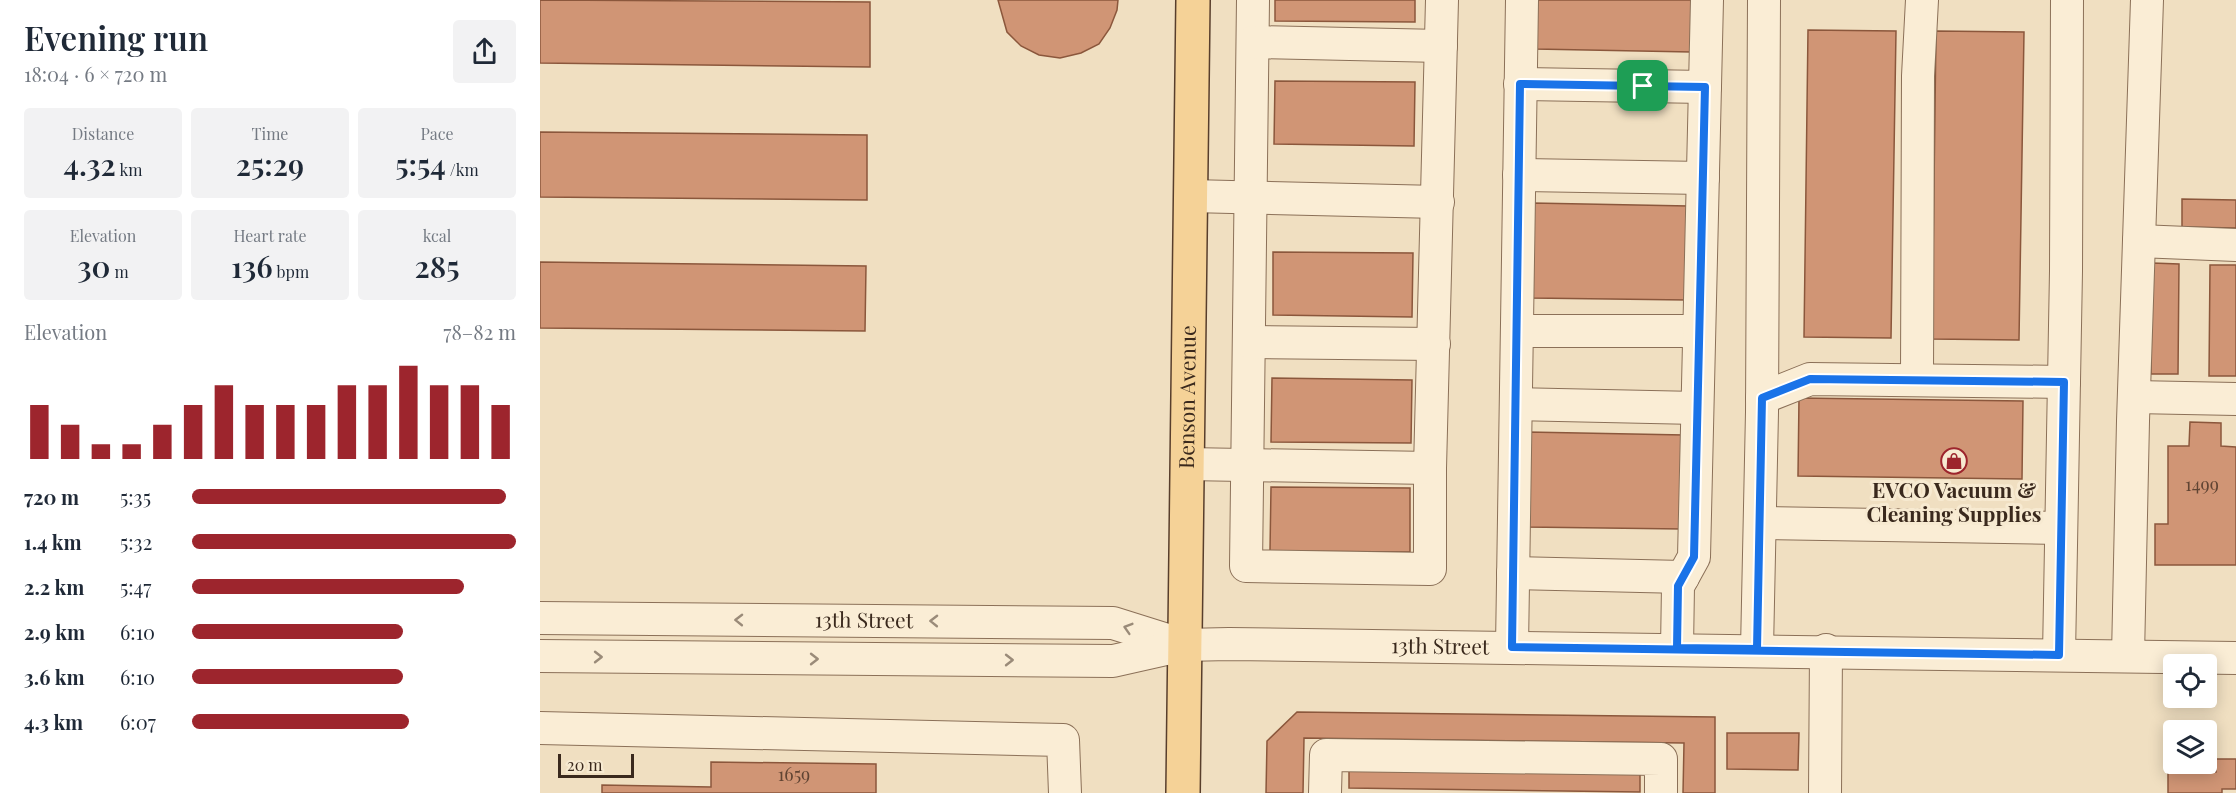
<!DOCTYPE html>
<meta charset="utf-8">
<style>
body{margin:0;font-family:"Playfair Display",serif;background:#f2f2f3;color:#1f2937;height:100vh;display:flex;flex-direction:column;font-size:22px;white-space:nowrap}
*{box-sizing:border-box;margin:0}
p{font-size:20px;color:#747a83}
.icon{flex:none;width:33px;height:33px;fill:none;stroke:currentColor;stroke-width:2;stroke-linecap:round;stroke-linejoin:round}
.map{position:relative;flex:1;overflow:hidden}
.details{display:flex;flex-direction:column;background:#fff;width:540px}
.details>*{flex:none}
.fabs{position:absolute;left:1623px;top:654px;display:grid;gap:12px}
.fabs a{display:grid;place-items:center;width:54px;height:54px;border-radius:6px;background:#fff;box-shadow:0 3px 15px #0003;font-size:30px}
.scale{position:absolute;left:18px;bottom:15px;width:76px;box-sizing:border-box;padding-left:6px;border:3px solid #3a291d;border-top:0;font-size:16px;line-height:21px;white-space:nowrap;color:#3a291d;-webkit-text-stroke:4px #f7ead1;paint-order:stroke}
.pin{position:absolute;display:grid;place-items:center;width:51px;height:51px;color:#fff;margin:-26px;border-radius:12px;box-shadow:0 3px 9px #0006}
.round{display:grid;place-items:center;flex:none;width:63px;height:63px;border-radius:6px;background:#f2f2f3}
.head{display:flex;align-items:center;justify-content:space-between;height:102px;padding:0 24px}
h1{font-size:33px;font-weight:600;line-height:45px}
.stats{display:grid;grid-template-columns:repeat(3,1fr);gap:9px;height:102px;padding:6px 24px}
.stats div{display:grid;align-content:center;border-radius:6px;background:#f2f2f3;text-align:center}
.stats b{font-size:30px;font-weight:600}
.stats small{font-size:16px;font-weight:400}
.stats p{font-size:16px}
.chart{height:168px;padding:12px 24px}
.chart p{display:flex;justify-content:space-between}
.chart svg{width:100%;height:108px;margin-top:6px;stroke:#9d252d;stroke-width:6}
ul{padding:0 24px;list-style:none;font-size:20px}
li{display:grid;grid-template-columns:96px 72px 1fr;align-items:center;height:45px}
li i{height:15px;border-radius:8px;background:#9d252d}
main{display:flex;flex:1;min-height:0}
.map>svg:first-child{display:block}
.building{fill:#d09575;stroke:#8b573c;stroke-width:1.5}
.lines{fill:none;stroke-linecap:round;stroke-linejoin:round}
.minor-casing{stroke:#8b7058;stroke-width:34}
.major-casing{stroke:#583e2c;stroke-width:36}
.minor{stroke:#faedd5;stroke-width:32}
.major{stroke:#f5d297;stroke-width:33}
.oneway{stroke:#9a8b79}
.route-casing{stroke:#fff;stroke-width:12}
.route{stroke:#1a73e8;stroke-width:8}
.labels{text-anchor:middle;stroke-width:6;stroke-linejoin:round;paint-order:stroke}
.number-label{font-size:18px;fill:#604433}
.street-label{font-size:21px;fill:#3a291d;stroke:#f7ead1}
.poi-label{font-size:21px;font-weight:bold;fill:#3a291d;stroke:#f7ead1}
</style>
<main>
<section class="details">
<div class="head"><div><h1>Evening run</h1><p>18:04 · 6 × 720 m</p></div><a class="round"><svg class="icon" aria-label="share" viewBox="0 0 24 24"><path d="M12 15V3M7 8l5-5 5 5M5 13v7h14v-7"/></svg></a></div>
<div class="stats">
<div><p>Distance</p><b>4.32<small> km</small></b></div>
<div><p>Time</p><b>25:29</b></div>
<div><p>Pace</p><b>5:54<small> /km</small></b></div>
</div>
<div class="stats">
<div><p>Elevation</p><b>30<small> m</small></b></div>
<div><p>Heart rate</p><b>136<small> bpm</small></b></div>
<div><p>kcal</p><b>285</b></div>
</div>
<div class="chart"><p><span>Elevation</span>78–82 m</p>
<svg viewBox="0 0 160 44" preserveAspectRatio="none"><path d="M5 44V22M15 44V30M25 44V38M35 44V38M45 44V30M55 44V22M65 44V14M75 44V22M85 44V22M95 44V22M105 44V14M115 44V14M125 44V6M135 44V14M145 44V14M155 44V22"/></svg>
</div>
<ul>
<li><b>720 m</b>5:35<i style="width:97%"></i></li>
<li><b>1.4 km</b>5:32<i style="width:100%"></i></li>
<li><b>2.2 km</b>5:47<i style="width:84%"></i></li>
<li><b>2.9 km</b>6:10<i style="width:65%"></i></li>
<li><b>3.6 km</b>6:10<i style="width:65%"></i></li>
<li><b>4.3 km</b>6:07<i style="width:67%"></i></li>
</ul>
</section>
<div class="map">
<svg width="1696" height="793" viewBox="0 0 1696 793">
<rect width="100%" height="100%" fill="#f0dfc1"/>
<path class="building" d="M0,0L330,2V67L0,63Z
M458,0H578L577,10L570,28L559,44L541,53L520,58L499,55L481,46L467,32Z
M735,0H875V22L735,21Z
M996,0H1152L1151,52L995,49Z
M1268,30L1356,31L1351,338L1264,337Z
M1396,31L1484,32L1479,340L1392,339Z
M735,81L875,82L874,146L734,144Z
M0,132L327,135V200L0,197Z
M1642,199L1696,200V228L1642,227Z
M992,203L1148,206L1147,300L991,298Z
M733,252L873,253L872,317L733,315Z
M0,262L326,266L325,331L0,328Z
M1612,263L1639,264L1638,374H1611Z
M1670,265H1696V376H1669Z
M732,378L872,380L871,443L731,442Z
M1259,398L1483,401L1482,479L1258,476Z
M1650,422L1681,423V446L1696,447V565H1615V524H1628V446H1649Z
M987,432L1144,435L1142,529L986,527Z
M731,487L870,488V552L730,551Z
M757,712L1175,717V793H1143L1144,743L764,738L763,793H726L727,741Z
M1187,733H1259L1258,770L1187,769Z
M1676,759H1696V789H1682V793H1628V772H1676Z
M171,762L336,764V793H62V785L171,787Z
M809,769L1100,773V792L809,788Z"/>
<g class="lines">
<g class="minor-casing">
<g id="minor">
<path d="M713,0L706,566L890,569V468"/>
<path d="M713,42L901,46"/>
<path d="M980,84L1165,87"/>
<path d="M979,175L1163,178"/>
<path d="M651,196L898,202"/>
<path d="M1599,241L1696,245"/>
<path d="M977,331H1159"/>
<path d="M710,342L894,344"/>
<path d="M1377,379L1378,76L1382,0"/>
<path d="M1594,397L1696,399"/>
<path d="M1222,398L1270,379L1524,382"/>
<path d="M976,404L1157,408"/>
<path d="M647,464L890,468L902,0"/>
<path d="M1220,523L1520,528"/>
<path d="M973,573L1143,577"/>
<path id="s1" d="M0,618L573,623L643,645"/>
<path d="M972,647L982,0"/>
<path d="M1137,648L1138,586L1154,557L1167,0"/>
<path d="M1217,649L1222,412L1224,0"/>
<path d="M1519,655L1526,271L1527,0"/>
<path id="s2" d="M0,656L573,661L644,645L689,644L1696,658"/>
<path d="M1588,656L1593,421L1607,0"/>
<path d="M0,728L523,740L525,793"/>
<path d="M785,793L786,755L1121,759V793"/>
<path d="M1285,793L1286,650"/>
</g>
</g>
<g class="major-casing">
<g id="major">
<path id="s3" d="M643,793L653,0"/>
</g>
</g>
<use href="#minor" class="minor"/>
<use href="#major" class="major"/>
</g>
<defs><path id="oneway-chevron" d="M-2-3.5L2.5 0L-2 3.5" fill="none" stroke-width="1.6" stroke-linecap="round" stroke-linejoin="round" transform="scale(1.5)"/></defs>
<g class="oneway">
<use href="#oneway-chevron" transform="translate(199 620) rotate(-179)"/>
<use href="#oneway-chevron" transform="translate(394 621) rotate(-179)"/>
<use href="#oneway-chevron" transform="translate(588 628) rotate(-163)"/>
<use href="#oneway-chevron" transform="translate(58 657)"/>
<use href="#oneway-chevron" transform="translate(274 659)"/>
<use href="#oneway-chevron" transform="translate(469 660)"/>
</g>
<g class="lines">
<g class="route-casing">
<path id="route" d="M1103,86L980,84L972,647L1519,655L1524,382L1270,379L1222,398L1217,649L1137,648L1138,586L1154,557L1165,87L1103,86"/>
</g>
<use href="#route" class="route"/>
</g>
<defs>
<g id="shop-ring" transform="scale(1.35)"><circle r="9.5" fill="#f7ead1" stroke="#9d252d" stroke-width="1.5"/><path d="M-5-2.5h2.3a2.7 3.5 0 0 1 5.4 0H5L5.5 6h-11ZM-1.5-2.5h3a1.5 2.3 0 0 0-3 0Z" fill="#9d252d"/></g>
</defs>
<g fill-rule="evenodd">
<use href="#shop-ring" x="1414" y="461"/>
</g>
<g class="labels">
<g class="number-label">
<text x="1662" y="491">1499</text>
<text x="254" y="781">1659</text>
</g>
<g class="street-label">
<text dy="7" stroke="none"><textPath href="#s3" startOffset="396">Benson Avenue</textPath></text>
<text dy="7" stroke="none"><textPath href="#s1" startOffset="324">13th Street</textPath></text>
<text dy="7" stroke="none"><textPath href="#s2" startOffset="902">13th Street</textPath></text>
</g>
<g class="poi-label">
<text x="1414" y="498">EVCO Vacuum &amp;<tspan x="1414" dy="24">Cleaning Supplies</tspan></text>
</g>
</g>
</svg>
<div class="fabs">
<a><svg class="icon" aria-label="locate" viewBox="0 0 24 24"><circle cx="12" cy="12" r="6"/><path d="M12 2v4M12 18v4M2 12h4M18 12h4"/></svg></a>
<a><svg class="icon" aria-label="layers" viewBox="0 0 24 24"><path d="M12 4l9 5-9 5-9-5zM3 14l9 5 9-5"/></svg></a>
</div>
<div class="scale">20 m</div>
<div class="pin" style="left:1103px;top:86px;background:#1e9e55"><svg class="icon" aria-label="arrive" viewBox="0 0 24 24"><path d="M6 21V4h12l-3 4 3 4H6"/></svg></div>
</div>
</main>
